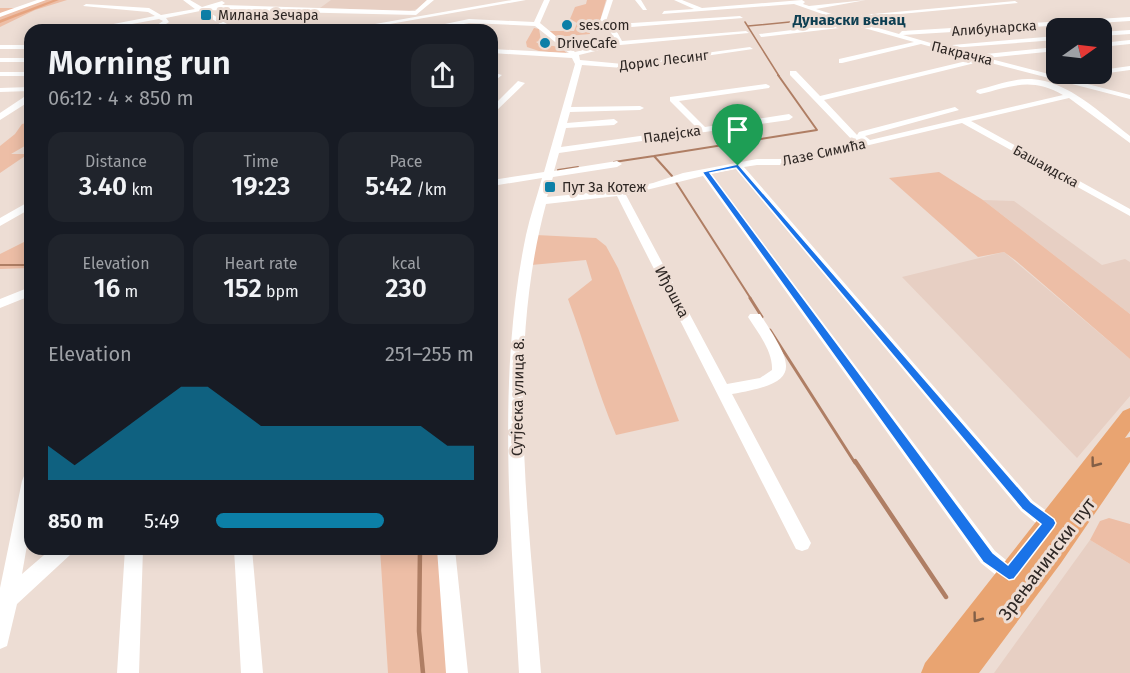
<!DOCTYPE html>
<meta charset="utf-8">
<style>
body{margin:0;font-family:"Fira Sans",sans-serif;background:#20242c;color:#f1f3f6;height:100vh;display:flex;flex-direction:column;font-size:22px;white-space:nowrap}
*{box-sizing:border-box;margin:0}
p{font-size:20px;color:#9ea1a6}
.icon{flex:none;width:33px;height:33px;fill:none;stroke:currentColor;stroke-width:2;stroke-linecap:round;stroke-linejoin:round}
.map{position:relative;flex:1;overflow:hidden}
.panel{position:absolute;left:24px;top:24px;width:474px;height:531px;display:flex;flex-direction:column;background:#171b24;border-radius:18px;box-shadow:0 3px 15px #0003}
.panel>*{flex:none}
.needle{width:39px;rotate:76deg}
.tools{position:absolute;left:1046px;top:18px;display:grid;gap:12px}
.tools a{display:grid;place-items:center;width:66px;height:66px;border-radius:12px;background:#171b24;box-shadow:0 3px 15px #0003;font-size:30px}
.pin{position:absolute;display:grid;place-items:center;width:51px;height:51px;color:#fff;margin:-62px -26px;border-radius:50% 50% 50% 0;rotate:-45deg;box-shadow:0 0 6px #0007}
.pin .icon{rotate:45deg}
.round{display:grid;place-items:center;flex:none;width:63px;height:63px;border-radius:18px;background:#20242c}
.summary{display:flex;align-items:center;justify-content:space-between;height:102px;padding:0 24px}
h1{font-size:33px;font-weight:600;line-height:45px}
.metrics{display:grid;grid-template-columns:repeat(3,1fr);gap:9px;height:102px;padding:6px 24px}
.metrics div{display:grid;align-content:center;border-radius:15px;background:#20242c;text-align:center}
.metrics b{font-size:26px;font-weight:600}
.metrics small{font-size:16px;font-weight:400}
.metrics p{font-size:16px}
.chart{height:168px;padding:12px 24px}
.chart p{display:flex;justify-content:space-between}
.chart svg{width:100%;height:108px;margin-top:6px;fill:#0c7fa7;opacity:.7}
ul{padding:0 24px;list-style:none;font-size:20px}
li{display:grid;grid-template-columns:96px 72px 1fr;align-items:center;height:45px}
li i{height:15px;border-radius:8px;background:#0c7fa7}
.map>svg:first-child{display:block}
.built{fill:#e7cfc3}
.green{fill:#edbea6}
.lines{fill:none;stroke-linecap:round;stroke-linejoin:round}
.stream-far3{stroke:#af7e64;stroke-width:1.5}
.stream-far2{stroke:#af7e64;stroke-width:2}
.stream-far1{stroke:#af7e64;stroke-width:3}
.stream{stroke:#af7e64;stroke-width:4.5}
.canal{fill:#e6a480;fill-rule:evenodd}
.minor{fill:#fff;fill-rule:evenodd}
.major{fill:#e9a471;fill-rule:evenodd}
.oneway{stroke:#825f47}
.route{fill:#1a73e8;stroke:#fff;stroke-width:1.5;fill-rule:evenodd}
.poi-dot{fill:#0c7fa7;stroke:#edddd4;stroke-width:2}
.labels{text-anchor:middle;stroke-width:6;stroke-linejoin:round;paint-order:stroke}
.far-poi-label{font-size:14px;fill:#2e2724;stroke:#edddd4;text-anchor:start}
.far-street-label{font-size:14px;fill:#2e2724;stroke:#edddd4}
.far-quarter-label{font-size:15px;font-weight:bold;fill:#0e3f52;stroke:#edddd4}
.street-label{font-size:15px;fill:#2e2724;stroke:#edddd4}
.near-street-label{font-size:18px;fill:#2e2724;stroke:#edddd4}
</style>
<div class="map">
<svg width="1130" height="673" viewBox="0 0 1130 673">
<rect width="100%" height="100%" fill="#edddd4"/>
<path class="built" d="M331,0H427L417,9L409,11L320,8Z
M983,200L1014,201L1102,265L1125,259L1130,262V314Z
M1004,252L1130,359V396L1077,458L902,277Z
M1090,540L1130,564V673H994Z"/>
<path class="green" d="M44,0H67L35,10L0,27V8H19Z
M587,0H606L600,21L588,28L590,34L556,37L548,31H574L577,23L570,19L575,7L586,4Z
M534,28L539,29L541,40L536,42L542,46C551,44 562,47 568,54L539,51L527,47L526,42Z
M30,122V143L11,154H28L0,173V146L15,134L22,124Z
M939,172L983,200L1130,314V359L1015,260L1004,252L978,257L889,178Z
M536,235L596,238L606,246L618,268L679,421L616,435C597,391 585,344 568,299L592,280L586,260L531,265Z
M24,242H30V268L0,269V254Z
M1109,518L1130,524V564L1090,540L1100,521Z
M380,549H441L453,673H388Z"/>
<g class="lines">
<path class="stream-far3" d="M745,22L779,76
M748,26L830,18"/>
<path class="stream-far2" d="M614,162L654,156
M558,170L578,167
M0,265H30
M751,299L672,176L654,156L817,130L778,75"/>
<path class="stream-far1" d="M750,298L762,317
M770,330L855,463"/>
<path class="stream" d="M855,461L946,597
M420,549L419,631L423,673"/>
<path class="canal" d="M53,0H59L0,23V20Z"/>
<path class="minor" d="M37,0H46L0,17V13Z
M183,0H190L202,7L222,1L225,3L222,5L415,11L427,0H434L416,15L206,10L236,30H229L200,11L166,18L169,22L157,30H150L163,21L159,19L105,29L103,26L155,16L148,12L83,6L86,4L149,8L161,15L195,9Z
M512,0H526L356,30H341Z
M544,0H550L540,23L575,52L616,42L609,29L617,24L740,16L743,18L619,28L616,30L622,41L746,31L749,33L620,45L579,55L580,60L623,64L750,47L753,49L623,68L582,65L571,107L640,106L644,108L640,110L570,112L567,123L614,119L618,122L614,125L566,128L561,147L697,128L670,101V97L766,84L770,86L769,88L679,101L705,127L789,114L793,117L789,120L559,153L554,171L617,161L622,164L617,167L553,177L547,197L620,190L653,183L683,173L757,159H785L855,143L790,75V71H796L820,96L975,59L921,44L842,63H839V59L914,42L850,24L848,27L761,37L759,34L848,23L794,4L662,14L664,11L694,9L674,0H682L702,8L802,0L805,2L803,4L809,6L866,0L816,9L841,17L1015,1L1018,3L847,19L899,34L902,31L1130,17V21L903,35L941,46L1056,36V40L951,48L983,57L986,54L1056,47V51L987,58L1130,95V99L983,61L824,100L857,135L859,132L955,107L959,110L865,136L870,140L1063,95C1031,77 1013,86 980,94L976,92L977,90C994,86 1013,78 1031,79C1069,81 1101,114 1130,136V143L1069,98L971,121L1130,209V216L962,123L785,165H757L744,167L1033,501L1055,517L1058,523L1055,529L1049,531L1043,529L1021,511L736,169L711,174L995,551L1016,568L1018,574L1016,580L1009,583L1002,580L981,563L703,176L626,195L727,384L760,378L772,370C773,351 758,333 748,317L750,314H760C794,367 804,382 732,394L811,543L808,549L802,551L796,549L617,196L546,204C505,356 529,518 541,673H519C511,528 496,379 526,235C530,216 537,197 542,178L492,186V180L544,172L575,64L572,58L492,53V49L569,53L535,26L469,23L430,30H416L469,19L534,22Z
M607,0H613L606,21L603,23L600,21Z
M635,0H641L647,10H643Z
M1130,30V34L1101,36V32Z
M1130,40V44L1101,47V43Z
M0,45H30V49H0Z
M0,58H30V62H0Z
M1130,66V70L1101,74H1098H1101V70Z
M0,72H30V76H0Z
M495,73L502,75L492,83V77Z
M518,81L525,83L492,115V107Z
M30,87V91L0,92V88Z
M27,95H30V101L0,120V113Z
M30,170V177H24V173Z
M30,201V209L0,226V218Z
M30,287V296L0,308V299Z
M30,474V528L22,574L51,549H73L70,555L17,604L7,646L0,649V588L22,481L24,476Z
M125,549H143L139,673H117Z
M234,549H252L263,673H241Z
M437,549H455L468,673H446Z"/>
<path class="major" d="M1130,408V431L1125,438L1130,437V462L1061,563L979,673H921L925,663L1123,411Z"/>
</g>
<defs><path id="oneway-chevron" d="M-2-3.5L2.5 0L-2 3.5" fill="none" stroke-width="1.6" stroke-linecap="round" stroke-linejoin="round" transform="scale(1.5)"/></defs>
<g class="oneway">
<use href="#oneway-chevron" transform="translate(1095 463) rotate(127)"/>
<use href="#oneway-chevron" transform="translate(977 618) rotate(127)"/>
</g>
<path class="route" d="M738,164L1031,502L1054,519L1056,523L1054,527L1014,579L1009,580L983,562L702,172ZM736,168L1022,509L1041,524L1008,565L993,553L710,173Z"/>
<g class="poi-dot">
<rect x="200" y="9" width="12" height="12" rx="3"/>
<circle cx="567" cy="25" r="6"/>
<circle cx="545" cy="43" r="6"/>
<rect x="544" y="181" width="12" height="12" rx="3"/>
</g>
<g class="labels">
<g class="far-poi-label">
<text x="218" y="20">Милана Зечара</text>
<text x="579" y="30">ses.com</text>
<text x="557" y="48">DriveCafe</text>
<text x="562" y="192">Пут За Котеж</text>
</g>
<g class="far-street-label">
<text transform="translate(994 28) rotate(-4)" y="5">Алибунарска</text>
<text transform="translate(962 53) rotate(14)" y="5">Пакрачка</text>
<text transform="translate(664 60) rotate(-7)" y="5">Дорис Лесинг</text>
<text transform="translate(672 134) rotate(-8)" y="5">Падејска</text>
<text transform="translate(824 152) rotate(-12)" y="5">Лазе Симића</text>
<text transform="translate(1046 166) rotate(29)" y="5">Башаидска</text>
</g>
<g class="far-quarter-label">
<text x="849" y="25">Дунавски венац</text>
</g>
<g class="street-label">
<text transform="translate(672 292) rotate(62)" y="5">Иђошка</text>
<text transform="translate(518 397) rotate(-89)" y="5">Сутјеска улица 8.</text>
</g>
<g class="near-street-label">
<text transform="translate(1047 559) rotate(-53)" y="6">Зрењанински пут</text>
</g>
</g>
</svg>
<div class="tools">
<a><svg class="needle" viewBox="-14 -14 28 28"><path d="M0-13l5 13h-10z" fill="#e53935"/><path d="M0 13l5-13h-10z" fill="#9ea1a6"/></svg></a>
</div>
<div class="pin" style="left:738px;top:166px;background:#1e9e55"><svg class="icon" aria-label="arrive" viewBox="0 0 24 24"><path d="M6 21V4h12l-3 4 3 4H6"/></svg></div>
<section class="panel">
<div class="summary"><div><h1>Morning run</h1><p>06:12 · 4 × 850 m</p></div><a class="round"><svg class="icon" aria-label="share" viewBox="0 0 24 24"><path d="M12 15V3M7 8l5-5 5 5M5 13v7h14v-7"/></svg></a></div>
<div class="metrics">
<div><p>Distance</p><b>3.40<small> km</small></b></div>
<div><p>Time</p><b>19:23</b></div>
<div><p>Pace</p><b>5:42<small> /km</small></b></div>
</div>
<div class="metrics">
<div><p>Elevation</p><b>16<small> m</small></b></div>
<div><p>Heart rate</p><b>152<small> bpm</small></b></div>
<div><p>kcal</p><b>230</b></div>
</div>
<div class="chart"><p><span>Elevation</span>251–255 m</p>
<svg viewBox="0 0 160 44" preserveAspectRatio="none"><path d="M0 44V30L10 38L20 30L30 22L40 14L50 6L60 6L70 14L80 22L90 22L100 22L110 22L120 22L130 22L140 22L150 30L160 30V44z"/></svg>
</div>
<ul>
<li><b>850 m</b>5:49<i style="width:65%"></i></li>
</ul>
</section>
</div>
